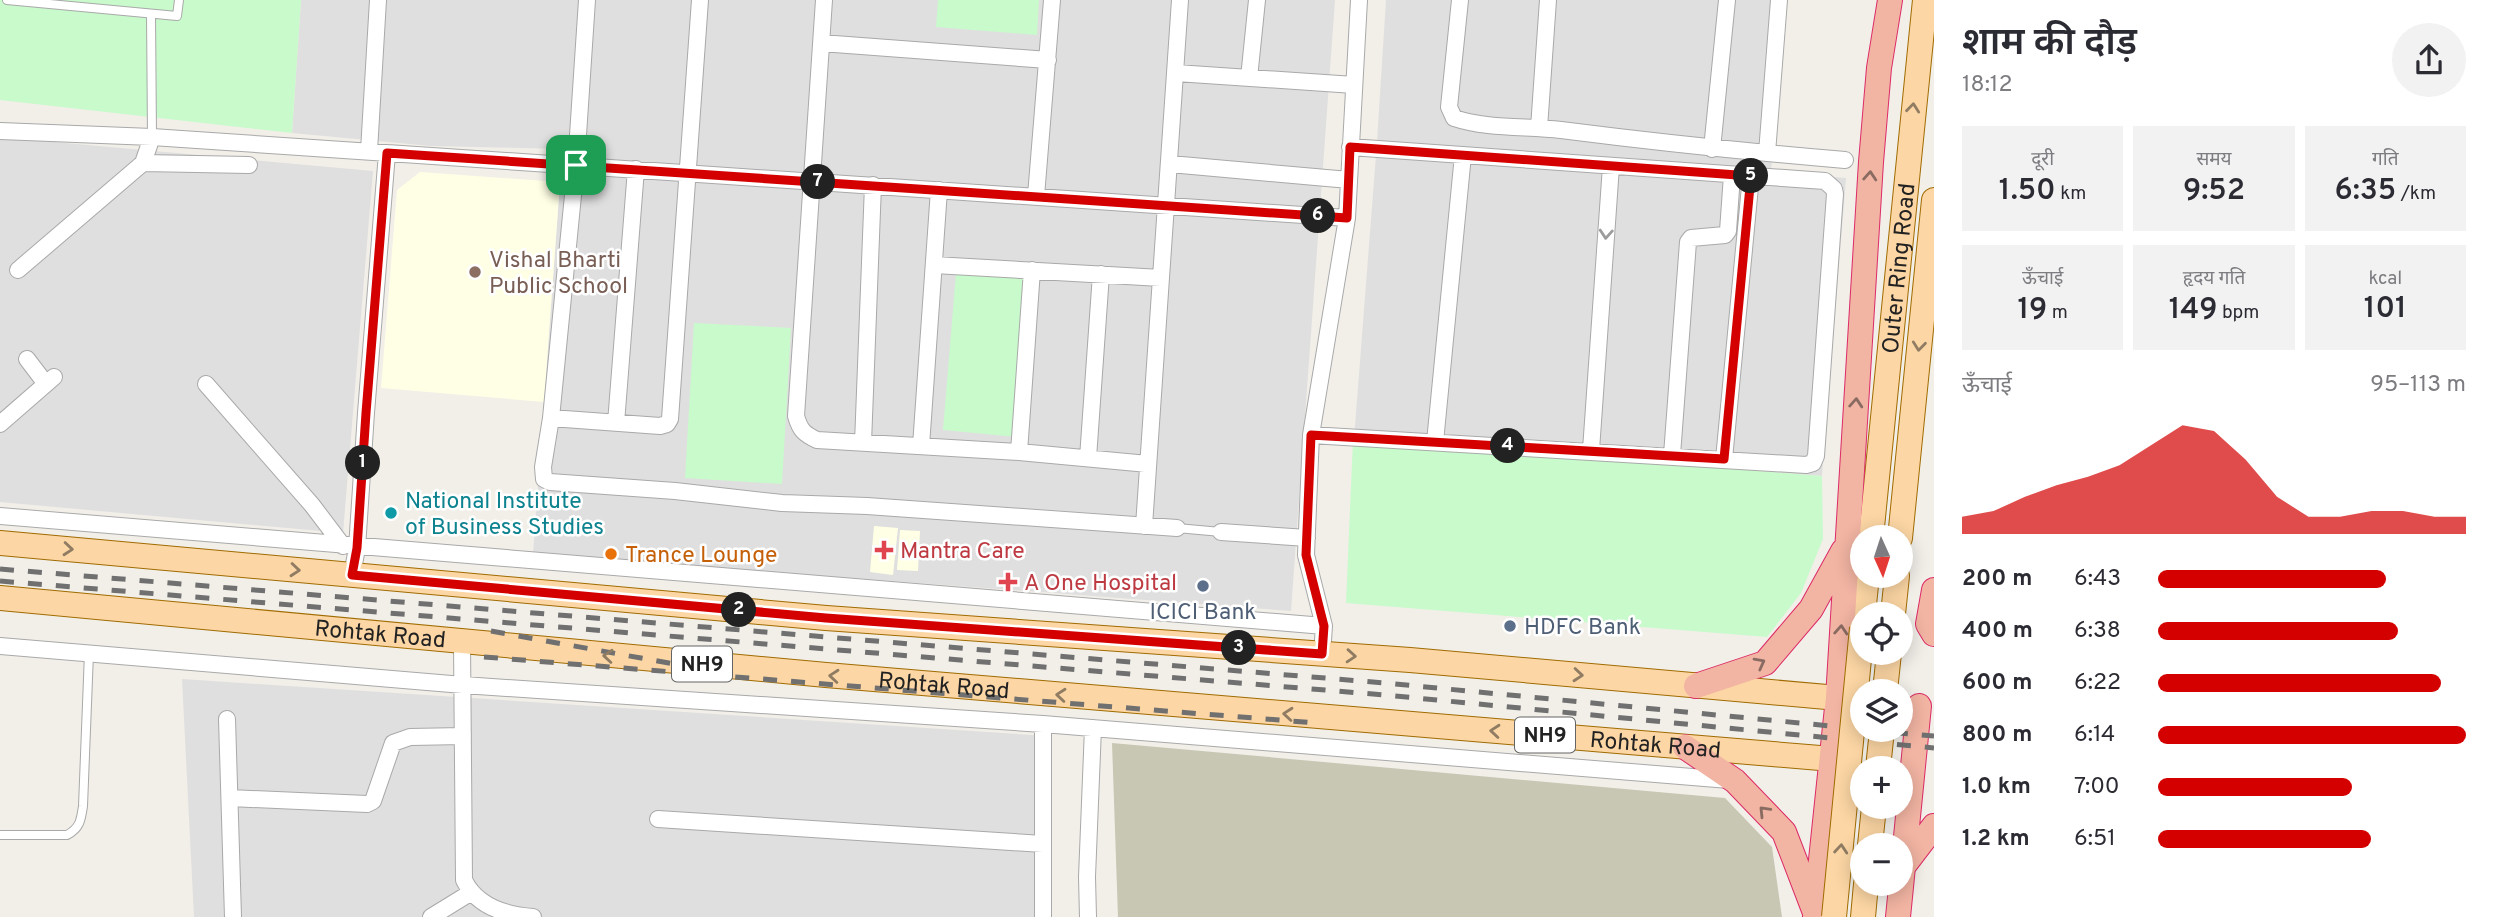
<!DOCTYPE html>
<html lang="hi">
<meta charset="utf-8">
<style>
body{margin:0;font-family:Overpass,"Noto Sans Devanagari",sans-serif;background:#f2f2f3;color:#2b2b33;height:100vh;display:flex;flex-direction:column;font-size:26px;white-space:nowrap}
*{box-sizing:border-box;margin:0}
p{font-size:23px;color:#7c7c81}
.icon{flex:none;width:38px;height:38px;fill:none;stroke:currentColor;stroke-width:2;stroke-linecap:round;stroke-linejoin:round}
.map{position:relative;flex:1;overflow:hidden}
.sheet{display:flex;flex-direction:column;background:#fff;width:560px}
.sheet>*{flex:none}
.needle{width:46px;rotate:177deg}
.tools{position:absolute;left:1850px;top:525px;display:grid;gap:14px}
.tools a{display:grid;place-items:center;width:63px;height:63px;border-radius:50%;background:#fff;box-shadow:0 4px 18px #0003;font-size:35px}
.pin{position:absolute;display:grid;place-items:center;width:60px;height:60px;color:#fff;margin:-30px;border-radius:14px;box-shadow:0 4px 10px #0006}
.km{position:absolute;width:35px;height:35px;margin:-18px;border-radius:50%;background:#222;color:#fff;font-size:19px;line-height:35px;text-align:center}
.round{display:grid;place-items:center;flex:none;width:74px;height:74px;border-radius:37px;background:#f2f2f3}
.overview{display:flex;align-items:center;justify-content:space-between;height:119px;padding:0 28px}
h1{font-size:38px;font-weight:600;line-height:52px}
.figures{display:grid;grid-template-columns:repeat(3,1fr);gap:10px;height:119px;padding:7px 28px}
.figures div{display:grid;align-content:center;border-radius:0px;background:#f2f2f3;text-align:center}
.figures b{font-size:30px;font-weight:600}
.figures small{font-size:19px;font-weight:400}
.figures p{font-size:19px}
.chart{height:196px;padding:14px 28px}
.chart p{display:flex;justify-content:space-between}
.chart svg{width:100%;height:126px;margin-top:7px;fill:#d40000;opacity:.7}
ul{padding:0 28px;list-style:none;font-size:23px}
li{display:grid;grid-template-columns:112px 84px 1fr;align-items:center;height:52px}
li i{height:18px;border-radius:9px;background:#d40000}
main{display:flex;flex:1;min-height:0}
.map>svg:first-child{display:block}
.residential{fill:#e0dfdf}
.education{fill:#ffffe5}
.construction{fill:#c7c7b4}
.park{fill:#c8facc}
.lines{fill:none;stroke-linecap:round;stroke-linejoin:round}
.service-casing{stroke:#a9a9a9;stroke-width:10}
.minor-casing{stroke:#a9a9a9;stroke-width:18}
.primary-casing{stroke:#a06b00;stroke-width:26}
.trunk-casing{stroke:#dc2a67;stroke-width:26}
.service{stroke:#fff;stroke-width:8}
.minor{stroke:#fff;stroke-width:16}
.primary{stroke:#fcd6a4;stroke-width:24}
.trunk{stroke:#f2b4a3;stroke-width:24}
.rail{stroke:#707070;stroke-width:5;stroke-dasharray:14 14;stroke-linecap:butt}
.primary-bridge-casing{stroke:#a06b00;stroke-width:26;stroke-linecap:butt}
.primary-bridge{stroke:#fcd6a4;stroke-width:24}
.oneway{stroke:#8f7c63}
.oneway2{stroke:#8a6b62}
.oneway3{stroke:#9c9c9c}
.route-casing{stroke:#fff;stroke-width:14}
.route{stroke:#d40000;stroke-width:9}
.education-dot{fill:#8d6e63;stroke:#fff;stroke-width:2.5}
.culture-dot{fill:#0f9aa8;stroke:#fff;stroke-width:2.5}
.health-dot{fill:#e0444e;stroke:#fff;stroke-width:2.5}
.food-dot{fill:#e8710a;stroke:#fff;stroke-width:2.5}
.service-dot{fill:#5c6f8a;stroke:#fff;stroke-width:2.5}
.labels{text-anchor:middle;stroke-width:5;stroke-linejoin:round;paint-order:stroke}
.shield{fill:#fff;stroke:#646464;stroke-width:2}
.shield-label{font-size:21px;font-weight:bold;fill:#222}
.education-label{font-size:23px;fill:#785e54;stroke:#fff;text-anchor:start}
.street-label{font-size:23px;fill:#222;stroke:#fff}
.culture-label{font-size:23px;fill:#0d838f;stroke:#fff;text-anchor:start}
.health-label{font-size:23px;fill:#be3a42;stroke:#fff;text-anchor:start}
.food-label{font-size:23px;fill:#c56008;stroke:#fff;text-anchor:start}
.service-label{font-size:23px;fill:#4e5e75;stroke:#fff}
</style>
<main>
<div class="map">
<svg width="1934" height="917" viewBox="0 0 1934 917">
<rect width="100%" height="100%" fill="#f2efe9"/>
<path class="residential" d="M301,0H1335L1291,611L533,554L560,182L568,149L431,146L292,133Z
M1386,0H1784L1771,172L1846,178L1822,476L1354,439L1377,142Z
M0,137L373,171L343,533L0,502Z
M182,679L1047,736L1045,917H194Z"/>
<path class="education" d="M420,172L560,182L544,402L381,388L397,190Z
M874,526L898,528L893,575L870,572Z
M900,530L920,531L918,571L897,570Z"/>
<path class="construction" d="M1112,743L1725,798L1772,847L1782,917H1118Z"/>
<path class="park" d="M0,0H301L292,133L0,100Z
M938,0H1039L1037,35L936,27Z
M956,273L1031,279L1017,437L943,430Z
M694,323L791,328L782,484L685,478Z
M1353,439L1822,476L1823,539L1801,593L1767,637L1346,603Z"/>
<g class="lines">
<g class="service-casing">
<path id="service" d="M7,0L177,16L179,0
M151,14L152,137
M1177,528L1221,532
M0,835H67C80,828 81,820 83,806L89,653"/>
</g>
<g class="minor-casing">
<path id="minor" d="M587,0L576,165L551,418L660,426L667,424L670,419L700,0
M824,0L796,416C800,430 804,434 817,440L1019,452L1148,464
M1460,0L1449,107L1454,118C1487,129 1526,126 1561,130C1655,142 1750,152 1845,160
M821,43L1048,60
M1176,73L1354,85
M1249,78L1257,0
M1539,128L1548,0
M0,131L152,137L1347,218
M1712,149L1727,0
M369,151L378,0
M1767,153L1779,0
M143,163L249,165
M1170,164L1349,180
M1036,196L1052,0
M934,265L1161,278
M18,270L143,163L152,137
M27,359L46,384
M206,384L312,505L343,546
M551,418L543,467L544,479L550,482L675,491L782,503L867,506L1177,528
M616,423L636,169
M0,424L54,377
M1311,435L1806,465L1813,463L1816,456L1835,194L1834,189L1825,181L1350,147
M1435,442L1463,155
M863,443L873,185
M921,446L939,190
M1591,450L1611,166
M1019,452L1032,270
M1672,455L1688,242L1691,238L1725,235L1728,231L1732,175
M1088,458L1101,274
M1724,459L1751,176
M0,516L1324,626
M1144,526L1180,0
M1221,532L1307,538
M352,575L357,548L366,413L387,153
M462,643L464,880C477,907 505,915 533,917
M0,646L463,685L1043,724L1729,780
M1322,654L1324,626L1306,555L1311,435L1347,218L1359,0
M227,719L233,917
M230,798L367,804L373,801L393,743L410,737L463,736
M658,819L1043,844
M431,917L470,893
M1043,917V724
M1088,917L1087,877L1093,728"/>
</g>
<g class="primary-casing">
<g id="primary">
<path id="s1" d="M1871,537L1925,0"/>
<path d="M1900,538L1934,200"/>
<path d="M0,543L826,618L1410,660L1838,698"/>
<path id="s2" d="M0,598L826,675L1832,759"/>
<path d="M1863,614L1867,576"/>
<path d="M1893,614L1897,576"/>
<path d="M1885,691L1889,653"/>
<path d="M1870,845L1874,807"/>
<path d="M1863,917L1866,884"/>
</g>
</g>
<g class="trunk-casing">
<path id="trunk" d="M1934,590L1928,624L1934,634
M1696,686L1765,663L1811,609L1843,551
M1685,747L1735,781L1784,832L1814,910
M1905,864L1934,826
M1815,917L1838,698L1871,162L1879,68L1890,0
M1898,917L1919,706"/>
</g>
<use href="#service" class="service"/>
<use href="#minor" class="minor"/>
<use href="#primary" class="primary"/>
<use href="#trunk" class="trunk"/>
<path class="rail" d="M0,569L1385,683L1862,729
M0,581L1385,695L1934,748
M491,631L674,664
M484,657L1317,723
M1866,730L1934,736"/>
<g class="primary-bridge-casing">
<path id="primary-bridge" d="M1878,768L1882,730
M1834,917L1862,628"/>
</g>
<use href="#primary-bridge" class="primary-bridge"/>
</g>
<defs><path id="oneway-chevron" d="M-2-3.5L2.5 0L-2 3.5" fill="none" stroke-width="1.6" stroke-linecap="round" stroke-linejoin="round" transform="scale(1.75)"/></defs>
<g class="oneway">
<use href="#oneway-chevron" transform="translate(1913 108) rotate(-84)"/>
<use href="#oneway-chevron" transform="translate(1919 346) rotate(96)"/>
<use href="#oneway-chevron" transform="translate(68 549) rotate(5)"/>
<use href="#oneway-chevron" transform="translate(295 570) rotate(5)"/>
<use href="#oneway-chevron" transform="translate(608 656) rotate(-175)"/>
<use href="#oneway-chevron" transform="translate(1351 656) rotate(4)"/>
<use href="#oneway-chevron" transform="translate(1578 675) rotate(5)"/>
<use href="#oneway-chevron" transform="translate(834 676) rotate(-175)"/>
<use href="#oneway-chevron" transform="translate(1061 695) rotate(-175)"/>
<use href="#oneway-chevron" transform="translate(1288 714) rotate(-175)"/>
<use href="#oneway-chevron" transform="translate(1495 731) rotate(-175)"/>
<use href="#oneway-chevron" transform="translate(1841 849) rotate(-85)"/>
</g>
<g class="oneway2">
<use href="#oneway-chevron" transform="translate(1870 176) rotate(-86)"/>
<use href="#oneway-chevron" transform="translate(1856 403) rotate(-86)"/>
<use href="#oneway-chevron" transform="translate(1841 630) rotate(-86)"/>
<use href="#oneway-chevron" transform="translate(1760 663) rotate(-28)"/>
<use href="#oneway-chevron" transform="translate(1764 811) rotate(-134)"/>
</g>
<use class="oneway3" href="#oneway-chevron" transform="translate(1606 234) rotate(94)"/>
<g class="lines">
<g class="route-casing">
<path id="route" d="M1350,147L1751,176L1724,459L1311,435L1306,555L1324,626L1322,654L826,618L352,575L357,548L366,413L387,153L1347,218Z"/>
</g>
<use href="#route" class="route"/>
</g>
<circle class="education-dot" cx="475" cy="272" r="7"/>
<circle class="culture-dot" cx="391" cy="513" r="7"/>
<g class="health-dot">
<path d="M880.5 539.5h7v7h7v7h-7v7h-7v-7h-7v-7h7z"/>
<path d="M1004.5 571.5h7v7h7v7h-7v7h-7v-7h-7v-7h7z"/>
</g>
<circle class="food-dot" cx="611" cy="554" r="7"/>
<g class="service-dot">
<circle cx="1203" cy="586" r="7"/>
<circle cx="1510" cy="626" r="7"/>
</g>
<g class="labels">
<g class="shield">
<rect x="672" y="646.5" width="60" height="35" rx="5"/>
<rect x="1515" y="717.5" width="60" height="35" rx="5"/>
</g>
<g class="shield-label">
<text x="702" y="671">NH9</text>
<text x="1545" y="742">NH9</text>
</g>
<g class="education-label">
<text x="489" y="267">Vishal Bharti<tspan x="489" dy="26">Public School</tspan></text>
</g>
<g class="street-label">
<text dy="8" stroke="none"><textPath href="#s1" startOffset="270">Outer Ring Road</textPath></text>
<text dy="8" stroke="none"><textPath href="#s2" startOffset="382">Rohtak Road</textPath></text>
<text dy="8" stroke="none"><textPath href="#s2" startOffset="948">Rohtak Road</textPath></text>
<text dy="8" stroke="none"><textPath href="#s2" startOffset="1662">Rohtak Road</textPath></text>
</g>
<g class="culture-label">
<text x="405" y="508">National Institute<tspan x="405" dy="26">of Business Studies</tspan></text>
</g>
<g class="health-label">
<text x="900" y="558">Mantra Care</text>
<text x="1024" y="590">A One Hospital</text>
</g>
<g class="food-label">
<text x="625" y="562">Trance Lounge</text>
</g>
<g class="service-label">
<text x="1203" y="619">ICICI Bank</text>
<text x="1524" y="634" text-anchor="start">HDFC Bank</text>
</g>
</g>
</svg>
<div class="tools">
<a><svg class="needle" viewBox="-14 -14 28 28"><path d="M0-13l5 13h-10z" fill="#e53935"/><path d="M0 13l5-13h-10z" fill="#7c7c81"/></svg></a>
<a><svg class="icon" aria-label="locate" viewBox="0 0 24 24"><circle cx="12" cy="12" r="6"/><path d="M12 2v4M12 18v4M2 12h4M18 12h4"/></svg></a>
<a><svg class="icon" aria-label="layers" viewBox="0 0 24 24"><path d="M12 4l9 5-9 5-9-5zM3 14l9 5 9-5"/></svg></a>
<a>+</a>
<a>−</a>
</div>
<div class="pin" style="left:576px;top:165px;background:#1e9e55"><svg class="icon" aria-label="arrive" viewBox="0 0 24 24"><path d="M6 21V4h12l-3 4 3 4H6"/></svg></div>
<b class="km" style="left:363px;top:463px">1</b>
<b class="km" style="left:739px;top:610px">2</b>
<b class="km" style="left:1239px;top:648px">3</b>
<b class="km" style="left:1508px;top:446px">4</b>
<b class="km" style="left:1751px;top:176px">5</b>
<b class="km" style="left:1318px;top:216px">6</b>
<b class="km" style="left:818px;top:182px">7</b>
</div>
<section class="sheet">
<div class="overview"><div><h1>शाम की दौड़</h1><p>18:12</p></div><a class="round"><svg class="icon" aria-label="share" viewBox="0 0 24 24"><path d="M12 15V3M7 8l5-5 5 5M5 13v7h14v-7"/></svg></a></div>
<div class="figures">
<div><p>दूरी</p><b>1.50<small> km</small></b></div>
<div><p>समय</p><b>9:52</b></div>
<div><p>गति</p><b>6:35<small> /km</small></b></div>
</div>
<div class="figures">
<div><p>ऊँचाई</p><b>19<small> m</small></b></div>
<div><p>हृदय गति</p><b>149<small> bpm</small></b></div>
<div><p>kcal</p><b>101</b></div>
</div>
<div class="chart"><p><span>ऊँचाई</span>95–113 m</p>
<svg viewBox="0 0 160 44" preserveAspectRatio="none"><path d="M0 44V38L10 36L20 31L30 27L40 24L50 20L60 13L70 6L80 8L90 18L100 31L110 38L120 38L130 36L140 36L150 38L160 38V44z"/></svg>
</div>
<ul>
<li><b>200 m</b>6:43<i style="width:74%"></i></li>
<li><b>400 m</b>6:38<i style="width:78%"></i></li>
<li><b>600 m</b>6:22<i style="width:92%"></i></li>
<li><b>800 m</b>6:14<i style="width:100%"></i></li>
<li><b>1.0 km</b>7:00<i style="width:63%"></i></li>
<li><b>1.2 km</b>6:51<i style="width:69%"></i></li>
</ul>
</section>
</main>
